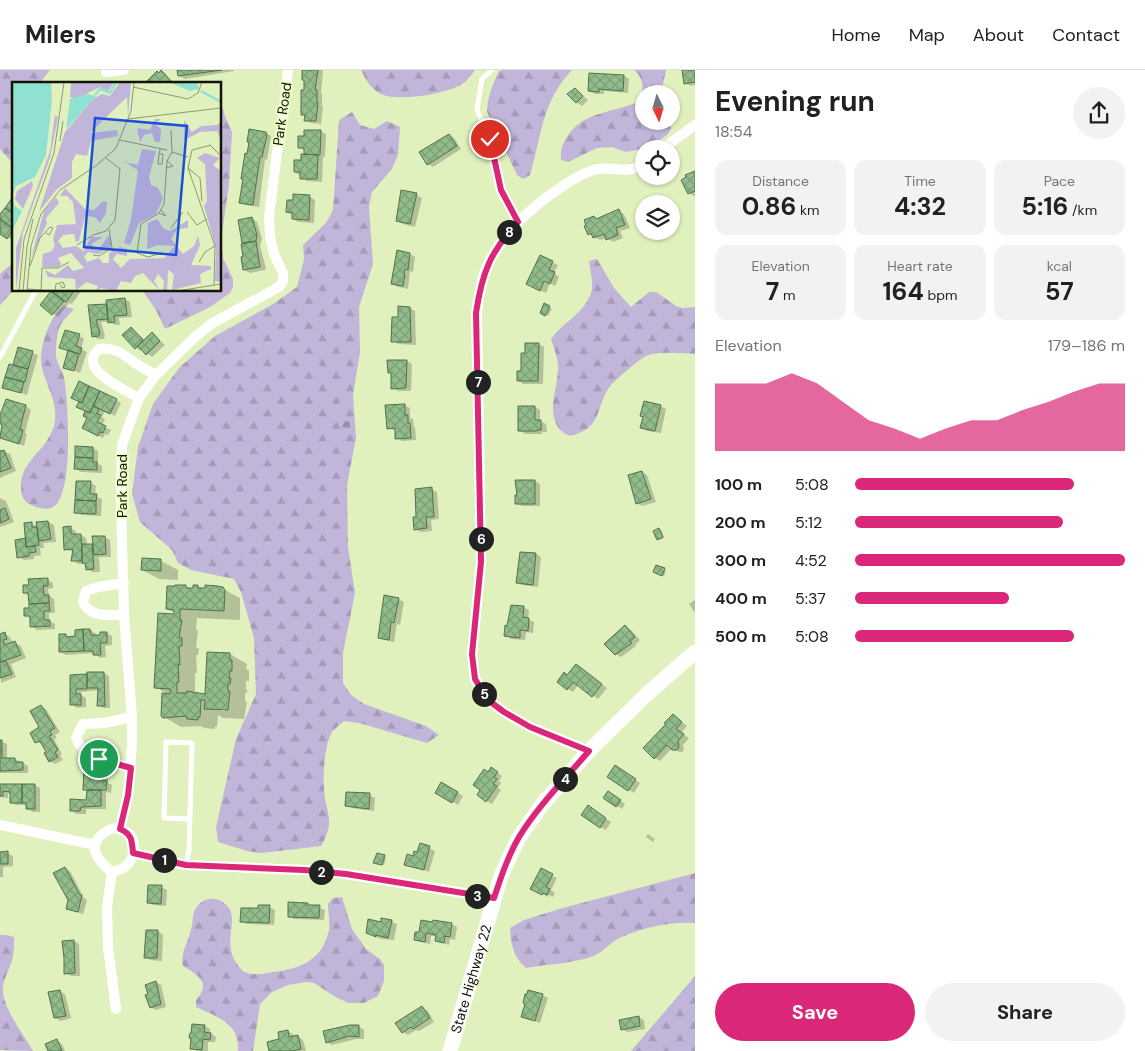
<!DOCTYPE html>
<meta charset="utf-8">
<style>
body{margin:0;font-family:"DM Sans",sans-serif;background:#f2f2f2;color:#202124;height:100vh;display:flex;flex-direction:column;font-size:19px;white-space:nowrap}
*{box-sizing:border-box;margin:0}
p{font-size:16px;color:#757577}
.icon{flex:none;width:28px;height:28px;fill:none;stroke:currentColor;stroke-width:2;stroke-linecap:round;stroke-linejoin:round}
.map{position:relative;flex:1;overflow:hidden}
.panel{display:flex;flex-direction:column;background:#fff;width:450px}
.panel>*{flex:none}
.needle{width:32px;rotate:175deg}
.controls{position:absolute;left:635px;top:15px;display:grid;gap:10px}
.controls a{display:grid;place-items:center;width:45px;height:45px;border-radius:50%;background:#fff;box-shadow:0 1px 4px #0004;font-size:25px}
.pin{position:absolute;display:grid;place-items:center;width:42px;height:42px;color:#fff;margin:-21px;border:2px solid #fff;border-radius:50%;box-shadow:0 1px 5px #0007}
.km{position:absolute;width:25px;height:25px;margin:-12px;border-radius:50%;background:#222;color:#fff;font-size:14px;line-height:25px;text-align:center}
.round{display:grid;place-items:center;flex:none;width:52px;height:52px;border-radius:26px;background:#f2f2f2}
.headline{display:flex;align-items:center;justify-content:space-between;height:85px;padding:0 20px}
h1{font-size:28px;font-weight:700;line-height:38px}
.figures{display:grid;grid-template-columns:repeat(3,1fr);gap:8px;height:85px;padding:5px 20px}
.figures div{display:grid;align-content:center;border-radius:12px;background:#f2f2f2;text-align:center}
.figures b{font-size:25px;font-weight:700}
.figures small{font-size:14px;font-weight:400}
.figures p{font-size:14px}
.chart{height:140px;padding:10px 20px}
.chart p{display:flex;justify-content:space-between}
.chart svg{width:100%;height:90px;margin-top:5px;fill:#db2777;opacity:.7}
.action{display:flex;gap:10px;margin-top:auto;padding:10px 20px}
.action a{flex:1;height:58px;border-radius:30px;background:#db2777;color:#fff;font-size:20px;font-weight:700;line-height:58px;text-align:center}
.action a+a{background:#f2f2f2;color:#202124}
ul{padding:0 20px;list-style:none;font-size:16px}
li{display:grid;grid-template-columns:80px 60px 1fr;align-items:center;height:38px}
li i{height:12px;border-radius:6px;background:#db2777}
header{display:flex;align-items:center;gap:30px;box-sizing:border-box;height:70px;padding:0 25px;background:#fff;border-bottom:1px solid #e0e0e0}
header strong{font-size:24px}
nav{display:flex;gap:28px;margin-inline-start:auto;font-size:18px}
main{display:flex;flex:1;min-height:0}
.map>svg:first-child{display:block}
.forest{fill:url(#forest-firs)}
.shadow{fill:#0003;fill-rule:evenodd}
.building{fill:url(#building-cross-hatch);stroke:#51724c}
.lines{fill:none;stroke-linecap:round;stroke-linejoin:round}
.lane{stroke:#fff;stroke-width:5}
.street{stroke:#fff;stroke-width:10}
.secondary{stroke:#fff;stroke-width:15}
.route-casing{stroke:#fff;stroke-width:10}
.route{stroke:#db2777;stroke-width:6}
.labels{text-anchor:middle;stroke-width:4;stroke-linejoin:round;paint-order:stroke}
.street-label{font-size:14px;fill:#111604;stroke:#eefec9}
.inset-river{fill:none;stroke:#90e1d2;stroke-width:2.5}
.inset-road{fill:none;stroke:#8e9973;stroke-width:1}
.view{fill:#1d4ed8;fill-opacity:0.15;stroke:#1d4ed8;stroke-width:2.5}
.inset-edge{fill:none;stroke:#111604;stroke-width:2.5}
</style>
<header>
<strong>Milers</strong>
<nav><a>Home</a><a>Map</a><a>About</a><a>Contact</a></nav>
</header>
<main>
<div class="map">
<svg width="695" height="981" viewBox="0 0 695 981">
<defs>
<pattern id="forest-firs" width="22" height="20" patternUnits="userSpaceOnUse" patternTransform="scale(1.25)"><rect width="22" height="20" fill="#c2b5da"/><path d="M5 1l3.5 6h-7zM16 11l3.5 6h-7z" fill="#a69bb9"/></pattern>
<pattern id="building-cross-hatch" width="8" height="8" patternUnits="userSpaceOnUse" patternTransform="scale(1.25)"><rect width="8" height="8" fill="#91bb8b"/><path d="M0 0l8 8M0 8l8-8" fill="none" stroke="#7ca076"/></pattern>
</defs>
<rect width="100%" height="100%" fill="#e1f1bd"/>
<path class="forest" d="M0,0H50L39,14H14V56L12,67L14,68V95L0,79Z
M361,0H475C472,4 468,9 465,12C451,24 397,32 381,24C370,18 366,10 361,0Z
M503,0H572C541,33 542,65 530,105L523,109L517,105L487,42C487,29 493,13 499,1Z
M634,0H666L661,24H644V51H671V59L667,65L647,78L626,82L612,77L597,78L568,92L561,90C560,81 562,75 567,67C583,41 613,43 638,32C645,21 644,8 634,0Z
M220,27L225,46L232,62L229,114L221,171L223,188L233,209V217L230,223L210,237L165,259L156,240L142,220H220Z
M352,42L360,55L374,59L387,51L400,57L398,85L392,99L372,122L369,137L373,194L359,237L360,282L353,325L356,368L347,415L348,477L355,523L343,583V613L351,625L364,634L426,656L439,665L427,673L359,653L344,651C340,655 335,658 332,662C324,676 323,704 324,720C326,745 336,751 321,776L262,783L247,781L218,772L216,757L236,669L256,624L254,568L241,522L234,509L191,500L178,493L172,480L140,452L132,424L138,377L153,334L179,298L215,266L273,234L297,217L304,189L303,175L326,153L333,140L339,50Z
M597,189L614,218L631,237L649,222H656L676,236L683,238L695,237V284C682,283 658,281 646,286C641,288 615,310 611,315C597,332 602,355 579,363C574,365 572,366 568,365C562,363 557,357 555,351C549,334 558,316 558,298C558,288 554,278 551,269C563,252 588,241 592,219C593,210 590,200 589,191Z
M14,192V220L0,235V204Z
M64,236L74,239C70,244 63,250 60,256C57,263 56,275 56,282C55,292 62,298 64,307C68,328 75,431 51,438C45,440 34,437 29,434C23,430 21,425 21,418C20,392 42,384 51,363C53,360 55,353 55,349C57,331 46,315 42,298C39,284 44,266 50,254C54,246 57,241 64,236Z
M695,803V853C671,851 637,858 616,870C608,875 601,884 591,887C570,894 547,894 526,898C513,887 511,874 510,858L524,850L559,839Z
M342,827L352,859L366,879L380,889L384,895V911L378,926L364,933H348L334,926L314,913L306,912L288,915L272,922L260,934L253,981H238C240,953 217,947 196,937V930C212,913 198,905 183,896C180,882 188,873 191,860C193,854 192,843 196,838C205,825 222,826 230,840C237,855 222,875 238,895C239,897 241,899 243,901C251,906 263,904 273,902C298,899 320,892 328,864C331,856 328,843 328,834L333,828Z
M0,865H6L14,867C14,875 14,884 12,891C9,900 4,908 3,917C1,936 24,965 33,981L0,980Z
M695,906V981H631Z"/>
<path class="shadow" d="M178,0H234V1L185,9L179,6Z
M303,0H323L321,24H322V36L323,37L321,54L311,53L306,50V46L303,44L305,22Z
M684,0H695V15L691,16L685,13Z
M161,2L175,14H145L159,4Z
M624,6L629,9L628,23L604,21V24H595L589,21Z
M575,19L588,30L582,36L576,32Z
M320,61L326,64L325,87H323L322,112L307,111L295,102L305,85V81L299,77L305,67Z
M266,63L271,66L267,90L265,89L259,137L245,135L240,132L248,85Z
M449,65L454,68L461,79L433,97L428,94Z
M695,102V126H694L689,123Z
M14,125V169L13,171L0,162V145L13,128L12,127Z
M416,125L422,128L415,157L403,154L397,151Z
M310,127L315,130L314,153L298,152L293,149V145L287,142Z
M619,141L624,144L630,158L620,161L623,168L613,172L607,168L600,170L589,164L594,147L598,149Z
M644,141V152L640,142Z
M252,148L257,152L262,169L260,176L266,198L265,200L250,203L244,200V174L239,151Z
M410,184L415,187L413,202L410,201L408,219L398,217L392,214Z
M552,192L558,195L554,203L559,207L555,216L550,213L546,223L533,217Z
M52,220H82L72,234L69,233L58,247L42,235L53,221Z
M125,229L130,232L132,247L119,248L120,255H115L109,252H101L105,266L104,269H98L93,266L90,237L108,235Z
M545,235L552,239L548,246L541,242Z
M410,238L415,241L416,275L398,274L393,271L399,248Z
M131,258L145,270L152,263L165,275L152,287L143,279L141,281L136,278Z
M79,266L84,269L81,279L87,282L80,303L64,297L69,281L61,277Z
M526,274H539L544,277L543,314H523L518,310L522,303L526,284Z
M19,278L38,285L27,325L4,317L10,296L14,297Z
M388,291H407L412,294L411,321H398L392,318V304L389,302Z
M116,330L121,333L115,346L105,341L102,347L105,349L102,356L111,360L108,365L105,364L103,368L89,361L88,348L84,346L86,341L78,336L80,332Z
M404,335L410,338V348L413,349L414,357H415L416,370L402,371L396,368V361L388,358Z
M26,336L31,340L25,363L27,364L24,376L0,367L3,354Z
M660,336L666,339L661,363L647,361L642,357Z
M519,337H535L540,340V351L546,354L547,362H542V364H525L519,360Z
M345,351L350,352V358L342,357Z
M76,377L93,378L98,381V394L102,396V403L81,402L76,399Z
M4,381L10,384L16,401L0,408V383Z
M642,402L647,405L656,432L642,436L637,433Z
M535,411L540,414V436H522L516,433Z
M91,413L96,416L95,426L102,429L101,446L81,445L76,442Z
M431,419L437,422L439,449L431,450L432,461L421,462L415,459L417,448Z
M0,428L6,431L14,452L0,457Z
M48,452L54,455L56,472L43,473L44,478H40L41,485L34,486V489L24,490L19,487L27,469L31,453L38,457L37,453Z
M70,458L76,461V465H81L86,468L87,475H94L104,467L110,470L111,487H99L100,502H92L87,499V494H78L73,490L74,482L65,479Z
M659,460L662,461L664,468L660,470L658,469Z
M536,484L541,487L538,517L522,515L517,512Z
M143,490L161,491L178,500V510L159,509L142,500Z
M664,499L666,501L664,506L657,503Z
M48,510L53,513V518L48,519L49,526L54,529L55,543H49V551L55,554V559L37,560L31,556V549L25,545L30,539V526L24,522Z
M186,516L190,519H195L198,516L204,520L223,519L240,528V550L197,548L196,559L198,561L196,577L199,579L198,585H196L197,603H195V621H194V623L207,625L230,584L247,594L246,599L249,601V611H246V619H247V623H245V631L247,632L244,649L223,648L218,645L217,657L215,656V659L205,658L200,656L181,657L164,647L168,625L156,617L179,545L167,539ZM216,636L226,641H221Z
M398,529L404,532L400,555L397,554L394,572L384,570L379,567Z
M695,530V543L689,534Z
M523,537L529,540L528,549L534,552L533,563L526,562L525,570L511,569L506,566Z
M625,557L631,560L640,570L635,575L636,576L621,587L616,584Z
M90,560L95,563L96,566L106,563L112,566V575L105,576L106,587L100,588L94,583L66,585L61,582L65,565L70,568L76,567Z
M4,564L10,567L13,574L15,573L21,576L26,588L11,594L16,607L1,613L0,566Z
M577,595L607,618L598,629L579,614L573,622L568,619V606Z
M104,603L109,606L110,638H104L98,635L100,620L81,622V625L86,628V637L77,638L72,634L71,606Z
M41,636L46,639L60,662L55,665L57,668L54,669L62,684L60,685L63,690L55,694L50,691L48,682L43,674L36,672L41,657Z
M673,645L687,656L681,663L689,668L683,675L684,680L682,682H679L672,678L660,691L655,688L668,654Z
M0,671L7,674V690L15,689L28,696V703H0Z
M103,697L108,700V713L112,715L111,723L106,722V739H86V744H76L71,740L88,731V721L85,719Z
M620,700L640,713L634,723L629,720Z
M496,702L502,706L499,711L501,713L498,718L501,720L492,734L487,731L488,703Z
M441,714L463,726L458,735L436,722Z
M34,715L40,718V742H33L27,739V735H16L11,732V724H8V728L0,727V716Z
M369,725L375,728L374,741L352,738L346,735Z
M614,726L625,734L622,739L617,736Z
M593,740L611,752L606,760L600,757Z
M648,764L655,769L653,772L646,767Z
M421,775L435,781L429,802L406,794L418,784Z
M0,782L7,783L13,786V796L3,797V807H0Z
M384,786L386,788L384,795L377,793Z
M65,798L70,801L84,828L87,830L83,844L67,839L69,830Z
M541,800L557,808L551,820L555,823L553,827L549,825L548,827L532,818Z
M161,817L167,820L166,836L153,835L148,832Z
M307,834L325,840L324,850L294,849L289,846Z
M269,837L275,840L274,855L247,854L241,851L259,839Z
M391,851L397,854L394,870L381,869L367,863L382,853Z
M434,851L452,854L457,857L455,870L450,869L449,875L436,871L437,866H431L430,874L421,872L415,869Z
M158,861L163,865L162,891L150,890L145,887Z
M74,871L79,874L80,906H71L65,903Z
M156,912L161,915L166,937L156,940L151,937Z
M59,921L65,924L71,948L61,951L55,948Z
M542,925L548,928L540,953L523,947Z
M422,938L428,941L434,952L419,961L416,960L408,965L403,962Z
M638,947L644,950L645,959L627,962L622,959Z
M204,956L210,959V963L216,967L215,972H208V981H197L192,978L193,964Z
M359,957L364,960V969H356L332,975L327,972Z
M287,961L293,964L294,967L298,966L303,970L306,981H270Z
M57,971L62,974L65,981H49Z"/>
<path class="building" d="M161,0L172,12L171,14H144L157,1L159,3Z
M177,0H222L178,6Z
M302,0H318L315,20H317V33H318L316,51H304L305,45H301V20H304V10H302Z
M682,0H695V12L684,14Z
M589,3L624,5L623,21L599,19V22L588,21Z
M575,18L583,26L576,33L567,24Z
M249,59L266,62L267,65L262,87H260L253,135L239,133L243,109H241L245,83L247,84L249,72H247Z
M304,60H321L320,85L304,84V78H298V66H304Z
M449,64L457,76L427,95L419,82Z
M301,84L318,85L317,109H300V102H294V90H301Z
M695,101V121L688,124L681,110L686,107L685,105Z
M401,120L417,123L410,154L396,151Z
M293,124L310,125L309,150L292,149V143L286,142L287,130H293Z
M12,128L14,130V144L5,138Z
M5,138L14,144V159L0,149V144Z
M619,139L625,155L616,158L618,165L606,170L604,164L593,168L591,163L588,165L584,156L586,155L584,150L594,146L596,149Z
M252,147L257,165L256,171L242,173L238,150Z
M0,149L13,159L7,169L0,164Z
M256,171L260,197L243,200L241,187L243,186L241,174Z
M397,180L410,183L408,200L405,199L404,204L405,205L403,216L391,214Z
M540,185L553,191L549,200L555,202L550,214L544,211L540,221L526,214Z
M50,220H73L74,221L66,232Z
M51,221L64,231L52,245L40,235Z
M125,228L127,245L114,246L115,252L108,253L106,230Z
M544,233L550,236L545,246L540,243Z
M107,234L108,249L96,250L100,263H99V266L92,267L88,235Z
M398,236L410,237L411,272H391L392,247H398Z
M131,257L143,270L135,279L122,265Z
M65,260L80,264L76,276L82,278L80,284L59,278Z
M152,262L160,271L146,285L138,276Z
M525,273H539L538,311H517V301H521V283H525Z
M18,277L33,281L28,299L13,295Z
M68,280L79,284L74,301L63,298Z
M387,290H407L406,318L391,319V303H388Z
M9,294L28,299L25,312L5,307Z
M5,307L24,312L21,323L2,318Z
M79,311L89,316L82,333L71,328Z
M89,316L100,321L90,343L76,337L79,332L82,333Z
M100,321L117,329L110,344L93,336Z
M6,329L26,335L20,359L23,360L19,374L0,368L2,354H0V345Z
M644,331L661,335L655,361L640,358L643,347L640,346Z
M405,334V345H408V353H410L411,368L395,369V358L387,359L385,335Z
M93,336L99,339L97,344L101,345L97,352L106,356L103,363L100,362L98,366L82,358L87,348L83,346L85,341L90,343Z
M518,336H535V350H541V360H537V361H518Z
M75,376L93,377V388L75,387Z
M4,380L11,398L0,402V381Z
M75,387L93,388V392H97V400L74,399Z
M642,401L651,429L636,434L628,405Z
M515,410H535V434H515V425H517Z
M76,411H91L90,424H97L96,431L75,430Z
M432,417L434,447H426L427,458L414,460L413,447H416L415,419Z
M75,430L96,431V444L74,443Z
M5,438L9,449L0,453V440Z
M48,451L51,469L39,471L36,452Z
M32,452V457H37L39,475L26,477L24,453Z
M71,456V464H81L82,491H71L73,479L64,480L63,457Z
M659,458L663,467L657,470L653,461Z
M92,466H105L106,484L94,485Z
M26,468V477L35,476L36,482L29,483V486L17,488L15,470Z
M82,474H92L94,499L86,500L85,493H82Z
M520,482L536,483L533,515L516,513Z
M142,488L161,489V501L141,500Z
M656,495L665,498L662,506L653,502Z
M48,508V516H43L44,525H49V533L29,534L28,523H23V515H29L28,509Z
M175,515H186V518H193V515H198V518H205V515L217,516L223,517L225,520L224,541L180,539V550H182L179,567L182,568V576H179L180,595L178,594L179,612H177V623H187V621L205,624L207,582L230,583V590H232V601H230L229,608H231L230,614H228V621H230L228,640L204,639L205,630H201L200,647H198V650L187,649L186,646L163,648L161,646L162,623L170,624V619L154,618L158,543L174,544V540L166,539L167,516H175Z
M384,525L399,528L394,553L391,552L389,570L378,568Z
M49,533L50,541H44V550H50V556L30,557V546H24V538H29V534Z
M511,535L524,536L523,547L529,548L528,561L520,560V568L504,566L505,555L507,556Z
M625,555L635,567L630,571L632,573L615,585L604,574Z
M83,559H90L91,565H100V562H107V573H100L101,585H93V581H84Z
M83,559L84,581L59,582V564H66V567L75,566V560Z
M5,562L7,569L3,570L5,575L15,571L21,585L0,592V564Z
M6,591L12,604L0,608V592Z
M576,594L602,614L592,627L573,612L567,620L557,612L564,602L567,605Z
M87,602H104L105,636H97L98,618H87Z
M87,604V619H76V624H81V635H70V605Z
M41,635L55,658L50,661L52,665L49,666L58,680L55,682L58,687L49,692L44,683L46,682L40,671L35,673L30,663L39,657L30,641Z
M673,644L682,652L676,659L684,664L678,671L679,677L677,680H672L667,675L654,689L643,678L666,654L664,653Z
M0,670H2V688H15V692H23V700L0,701Z
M615,695L636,709L628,721L607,707Z
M84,696H103V711H107L106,720H83Z
M491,697L498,702L494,707L497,709L493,714L497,716L486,732L477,725L480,720L473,715L484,699L488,702Z
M441,712L458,722L452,733L435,723Z
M0,714H22V733H10V722L3,721V726H0Z
M22,714H35V739H26V733H22Z
M87,720H101V736L81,737L80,741H70V729L86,730Z
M608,721L621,730L616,737L603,728Z
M346,722L370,723L369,739L345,736Z
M588,735L606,748L600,758L581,745Z
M420,773L430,776L424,800L404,795L407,784L413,786L414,781L417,782Z
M8,781V794H0V782Z
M377,783L385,785L382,795L373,793Z
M65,797L80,825H82L78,842L66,839L68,830L53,803Z
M541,798L553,804L546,817L550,819L547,825L543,823L542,825L530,819Z
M148,815H162L161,834L147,833Z
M288,832L308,833V835H320L319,848L288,847Z
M258,835H270L269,853L240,852L241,838H258Z
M381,848L392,850L388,868L376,865V867L366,863L368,849L381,852Z
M421,850L432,852L433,850L452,853L450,867L445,866L444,873L435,871L436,865L426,863L425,872L414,870L415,862H419Z
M146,860H158L157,888H144Z
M74,870L75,903L64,904V888L62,871Z
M156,911L161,934L150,938L145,925L148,924L145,915Z
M60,920L66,946L54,948L48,922Z
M528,920L543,924L535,951L521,947L525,934L523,933L525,924H527Z
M422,936L430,948L413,959L411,957L402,963L395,953Z
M639,946L640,956L621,960L619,950Z
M192,954L205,955L204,962L211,963L210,970L203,969L202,980L190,979L191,968H189L190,963H191Z
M350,955H359V967L349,966L326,973L323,961Z
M288,960L289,967L298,965L301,979L291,981H269L267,972L279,969L278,962Z
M57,969L62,981H48L45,974Z"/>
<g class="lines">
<path class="lane" d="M492,0L482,9L477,40L490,69L501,120L518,152
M0,287L36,220
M186,795L189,780L192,673L166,672L164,748L190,749"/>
<path class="street" d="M106,2L124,0
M662,79L695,55
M139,328C127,321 90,305 93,289C93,285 96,282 99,279C115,277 122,283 135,293C141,297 149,301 156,305
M124,513L98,517L86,521L83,532C90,548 110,545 124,545
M589,681L530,657L504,642L488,630L475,609L472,584L481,492L477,243C479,228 480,212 486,198C501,164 529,139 560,118C570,111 581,104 593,100C613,94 625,107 644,93
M131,698C112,693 84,689 76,668L83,654L104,653L132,647
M0,755L95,775
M113,758C119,759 127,760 131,766C136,774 134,790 126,796C122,800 117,800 112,802C92,787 86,770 113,758Z
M120,759L128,725L132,675V647L124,545L122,473L121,421L122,375L139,328L156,305L195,267L211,254L279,217L283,211V203L274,184L270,166L269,147L277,82L282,56L288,0
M133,783L186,795L304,800L346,804L495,828
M112,802L107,837L108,877L116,939"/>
<path class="secondary" id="s1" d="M450,981L501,806L518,769L541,736L589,681L648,623L695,582"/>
</g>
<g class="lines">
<g class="route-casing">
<path id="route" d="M99,689L131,698L128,725L120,759C132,764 132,771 133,783L186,795L304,800L346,804L494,828C501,807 508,786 519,767C538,736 565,709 589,681L530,657L504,642L488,630L475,609L472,584L481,492L476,243C482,203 490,182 518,152L501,120L490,69"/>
</g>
<use href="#route" class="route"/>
</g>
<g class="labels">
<g class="street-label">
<text transform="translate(282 44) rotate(-82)" y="5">Park Road</text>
<text transform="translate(122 416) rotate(-90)" y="5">Park Road</text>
<text dy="5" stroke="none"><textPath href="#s1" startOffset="75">State Highway 22</textPath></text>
</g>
</g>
<g transform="translate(12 12)">
<rect width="209" height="209" fill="#e1f1bd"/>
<path d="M59,0H102L96,10L88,5L64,17L58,15ZM119,0L116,35L115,15L78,51L105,48L106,54L79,59L75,74L64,72L60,80V96L44,108L27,130L53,50L81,17L90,12L98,14L107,1ZM43,33L46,35L38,76L11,150L4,208V166L38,69ZM143,37H149L143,42L149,47L148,60H143L140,51L132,53L128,60L125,46L138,48ZM172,38L180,50L189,44L205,43L209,40V58L205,49L188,50L172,58ZM130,67L144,69L137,95L139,103L146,106L151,116L144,132L127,141L118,163L112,161L119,138L126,88L113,80L126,83ZM193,71L208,76L201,83L209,89V200L203,199L204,166L192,124L195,119L193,82L185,76ZM20,99L21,104L11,127L3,117L5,109ZM53,106L73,127L82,128L91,119L95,120L94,131L88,141L83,135L73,134L67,159L64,160L62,152L51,153L46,159L51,166L64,164L72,169L79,155H91L79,162L86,168L97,153L100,162L98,167L86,172L76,170L72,175L75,180L87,176L91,181H97V171L108,165L115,167V174L105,172L101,177L109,186L118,177L152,176L163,164L146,163L135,167L136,141L145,137L152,147L158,149L176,138V146L165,147L159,157L171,172L182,164L186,154L188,163L179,183L199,184V187L188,192L189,201L160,208L162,192L156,188L155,209L151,208L152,199L146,192L142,199L148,209L131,191L123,194L119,201L109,199L104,209L89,206L84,209L86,204L75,200L64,208L63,197L36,195L33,188L43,193L56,183L61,189L72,186L59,171L46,176L49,182L47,185H31L30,182L31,172L40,169L43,163L41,158L45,143L64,142L61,120L55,114H48ZM44,115L47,121L34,136L35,141L19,176L32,129Z" fill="#c2b5da"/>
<path d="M0,0H39L40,18L34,73L23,95L4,104L0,113ZM157,0H185L187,7L178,9ZM75,12L84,14L54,47L58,17ZM0,116L2,123L10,129L0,149Z" fill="#90e1d2"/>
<path class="inset-river" d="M189,9L209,20M83,13L88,7L98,11L104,0"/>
<path class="inset-road" d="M121,5L176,17L186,11L190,0M116,37L209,26M108,58L155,68M48,59L51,39M198,63L209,74M199,63L180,68L176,86L203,164L202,203M160,70L176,75M147,72H151L150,82H146L147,72L148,68V66M154,86L161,84L155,79M176,86L188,96L190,119M175,130L185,143L195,137M147,131L154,134L149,128M159,146L171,130M65,163L81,153L94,149L103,138L108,87L94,76M150,171L136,175L125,171L129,142L147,131L152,122L155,79L160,70L159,48M81,173L87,174L100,166L97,147M187,180L193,170L203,164M18,184L28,156L38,145L41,146L37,153L34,151M15,207L39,209M29,208L30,186H46L57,180M7,209L12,157L42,71L52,0M11,209L15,165L21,137M15,209L19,164L29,132L48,108L85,83L104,66L119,29L122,0M43,209L44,202L51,200L53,205L50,206L48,202M165,209L209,202"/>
<path class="view" d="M83,36L175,44L164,173L72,165Z"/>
<rect width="209" height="209" class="inset-edge"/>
</g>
</svg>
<div class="controls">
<a><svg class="needle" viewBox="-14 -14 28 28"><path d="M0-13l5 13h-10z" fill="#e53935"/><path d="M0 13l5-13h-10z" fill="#757577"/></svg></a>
<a><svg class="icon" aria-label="locate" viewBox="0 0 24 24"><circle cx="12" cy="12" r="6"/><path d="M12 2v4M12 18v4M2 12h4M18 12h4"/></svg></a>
<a><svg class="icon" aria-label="layers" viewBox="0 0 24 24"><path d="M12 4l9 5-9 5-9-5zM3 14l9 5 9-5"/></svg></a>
</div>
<div class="pin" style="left:99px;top:689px;background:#1e9e55"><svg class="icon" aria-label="arrive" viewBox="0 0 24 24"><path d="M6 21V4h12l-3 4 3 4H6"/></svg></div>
<div class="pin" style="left:490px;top:69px;background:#d93025"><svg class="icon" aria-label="check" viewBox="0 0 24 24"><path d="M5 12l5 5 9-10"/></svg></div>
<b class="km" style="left:164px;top:790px">1</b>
<b class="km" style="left:321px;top:802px">2</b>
<b class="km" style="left:477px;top:826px">3</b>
<b class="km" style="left:565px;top:709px">4</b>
<b class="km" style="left:484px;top:624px">5</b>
<b class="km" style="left:481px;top:469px">6</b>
<b class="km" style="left:478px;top:312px">7</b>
<b class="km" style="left:509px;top:162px">8</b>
</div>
<section class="panel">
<div class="headline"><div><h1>Evening run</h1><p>18:54</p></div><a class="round"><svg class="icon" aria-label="share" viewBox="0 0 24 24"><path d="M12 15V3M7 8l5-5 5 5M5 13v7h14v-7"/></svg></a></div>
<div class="figures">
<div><p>Distance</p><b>0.86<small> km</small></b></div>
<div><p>Time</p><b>4:32</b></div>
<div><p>Pace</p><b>5:16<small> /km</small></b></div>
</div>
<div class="figures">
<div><p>Elevation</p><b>7<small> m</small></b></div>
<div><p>Heart rate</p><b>164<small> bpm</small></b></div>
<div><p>kcal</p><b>57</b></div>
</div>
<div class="chart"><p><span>Elevation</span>179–186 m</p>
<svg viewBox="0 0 160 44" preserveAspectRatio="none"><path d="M0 44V11L10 11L20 11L30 6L40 11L50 20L60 29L70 33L80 38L90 33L100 29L110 29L120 24L130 20L140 15L150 11L160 11V44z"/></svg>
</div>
<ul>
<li><b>100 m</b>5:08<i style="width:81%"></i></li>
<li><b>200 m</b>5:12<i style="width:77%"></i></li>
<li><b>300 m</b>4:52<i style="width:100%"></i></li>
<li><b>400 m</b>5:37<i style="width:57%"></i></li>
<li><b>500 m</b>5:08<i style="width:81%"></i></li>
</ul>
<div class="action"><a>Save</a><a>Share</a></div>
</section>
</main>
